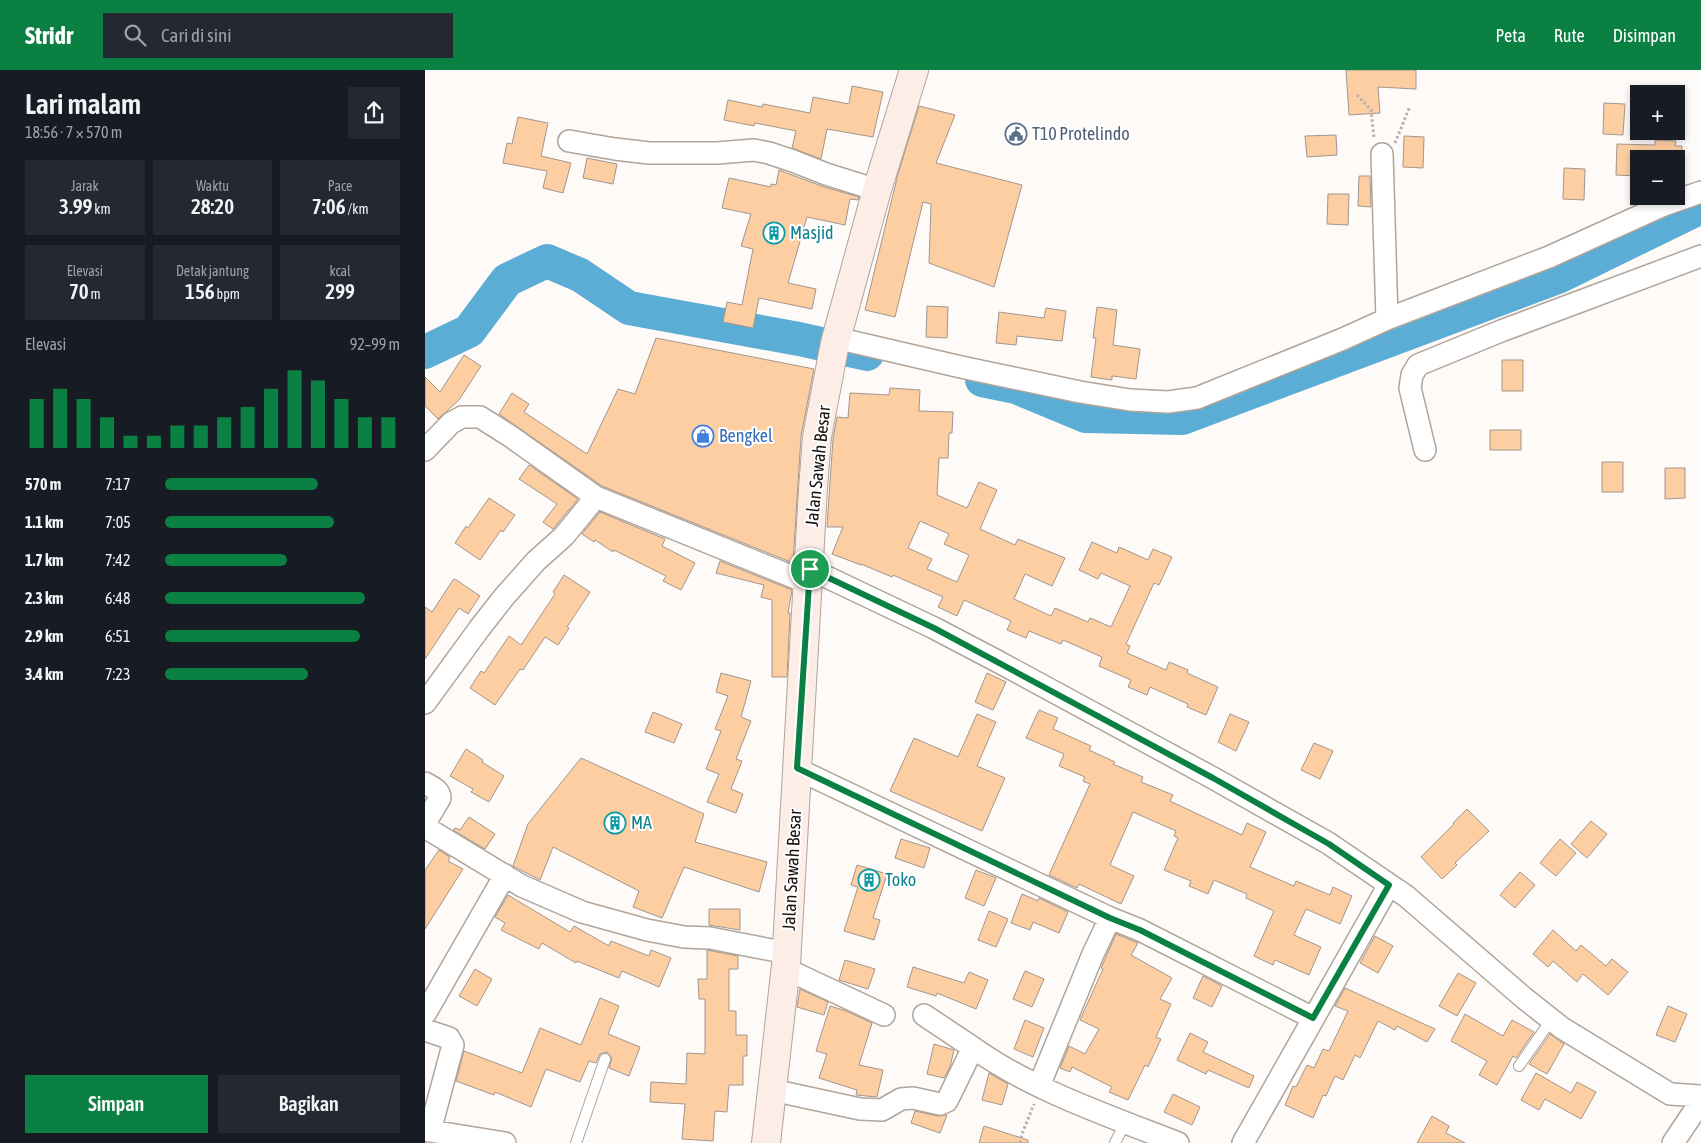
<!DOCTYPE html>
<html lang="id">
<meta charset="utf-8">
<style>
body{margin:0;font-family:"Asap Condensed",sans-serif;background:#242831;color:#f1f3f6;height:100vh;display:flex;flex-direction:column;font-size:19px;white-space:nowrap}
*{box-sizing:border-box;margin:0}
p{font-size:16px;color:#9ea1a6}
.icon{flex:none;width:28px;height:28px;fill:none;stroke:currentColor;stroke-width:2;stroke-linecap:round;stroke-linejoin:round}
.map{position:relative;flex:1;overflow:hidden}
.side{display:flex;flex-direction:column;background:#171b24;width:425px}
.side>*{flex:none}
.tools{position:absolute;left:1205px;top:15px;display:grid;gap:10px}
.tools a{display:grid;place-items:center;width:55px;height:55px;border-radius:0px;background:#171b24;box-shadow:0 2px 8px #0003;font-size:25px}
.pin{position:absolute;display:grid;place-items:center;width:42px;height:42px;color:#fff;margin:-21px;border:2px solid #fff;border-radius:50%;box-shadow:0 1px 5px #0007}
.round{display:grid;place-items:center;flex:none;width:52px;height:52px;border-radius:0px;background:#242831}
.summary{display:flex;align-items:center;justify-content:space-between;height:85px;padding:0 25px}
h1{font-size:28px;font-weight:600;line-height:38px}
.stats{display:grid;grid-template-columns:repeat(3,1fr);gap:8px;height:85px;padding:5px 25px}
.stats div{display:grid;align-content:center;border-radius:0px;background:#242831;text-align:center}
.stats b{font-size:21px;font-weight:600}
.stats small{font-size:14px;font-weight:400}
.stats p{font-size:14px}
.chart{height:140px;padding:10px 25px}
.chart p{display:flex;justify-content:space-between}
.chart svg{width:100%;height:90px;margin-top:5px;stroke:#0b8043;stroke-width:6}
.primary-button{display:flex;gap:10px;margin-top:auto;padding:10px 25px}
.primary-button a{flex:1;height:58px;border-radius:0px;background:#0b8043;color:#fff;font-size:20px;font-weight:600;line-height:58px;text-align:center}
.primary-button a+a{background:#242831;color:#f1f3f6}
ul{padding:0 25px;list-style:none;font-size:16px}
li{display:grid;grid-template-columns:80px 60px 1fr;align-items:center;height:38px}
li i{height:12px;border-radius:6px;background:#0b8043}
header{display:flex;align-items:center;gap:30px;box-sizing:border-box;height:70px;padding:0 25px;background:#0b8043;color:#fff}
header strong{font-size:24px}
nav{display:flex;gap:28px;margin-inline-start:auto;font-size:18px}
.search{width:350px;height:45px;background:#242831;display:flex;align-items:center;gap:12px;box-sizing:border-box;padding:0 18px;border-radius:0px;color:#9ea1a6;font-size:19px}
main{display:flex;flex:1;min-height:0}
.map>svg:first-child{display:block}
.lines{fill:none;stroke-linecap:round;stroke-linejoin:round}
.river{stroke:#5cadd5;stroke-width:34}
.building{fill:#fecea3;stroke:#a2968c;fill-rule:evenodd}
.lane-casing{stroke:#b1a49a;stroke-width:12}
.street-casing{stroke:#b1a49a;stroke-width:24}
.secondary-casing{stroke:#b1a49a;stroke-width:30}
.path{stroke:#b4b1ae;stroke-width:3;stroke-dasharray:2.5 2.5;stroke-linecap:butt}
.lane{stroke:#fff;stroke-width:10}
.street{stroke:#fff;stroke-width:21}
.secondary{stroke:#fcede7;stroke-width:28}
.route-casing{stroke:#fff;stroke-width:10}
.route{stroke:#0b8043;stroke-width:6}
.labels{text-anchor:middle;stroke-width:4;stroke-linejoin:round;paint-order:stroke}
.service-label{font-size:18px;fill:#4e5e75;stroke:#fff;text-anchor:start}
.culture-label{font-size:18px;fill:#0d838f;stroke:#fff;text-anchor:start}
.shop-label{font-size:18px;fill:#366cbe;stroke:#fff;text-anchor:start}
.street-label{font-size:18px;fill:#17120f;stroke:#fff}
</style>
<header>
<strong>Stridr</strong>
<div class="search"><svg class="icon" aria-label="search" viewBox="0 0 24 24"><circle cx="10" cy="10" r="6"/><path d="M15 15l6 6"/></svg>Cari di sini</div>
<nav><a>Peta</a><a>Rute</a><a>Disimpan</a></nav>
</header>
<main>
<section class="side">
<div class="summary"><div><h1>Lari malam</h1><p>18:56 · 7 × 570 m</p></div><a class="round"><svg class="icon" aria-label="share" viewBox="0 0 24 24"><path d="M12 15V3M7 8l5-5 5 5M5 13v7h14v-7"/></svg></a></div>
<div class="stats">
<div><p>Jarak</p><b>3.99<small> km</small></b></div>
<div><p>Waktu</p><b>28:20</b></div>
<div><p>Pace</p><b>7:06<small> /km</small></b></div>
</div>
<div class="stats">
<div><p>Elevasi</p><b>70<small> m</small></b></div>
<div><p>Detak jantung</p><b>156<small> bpm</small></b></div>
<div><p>kcal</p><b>299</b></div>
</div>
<div class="chart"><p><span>Elevasi</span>92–99 m</p>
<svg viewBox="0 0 160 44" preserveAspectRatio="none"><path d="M5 44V20M15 44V15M25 44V20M35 44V29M45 44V38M55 44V38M65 44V33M75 44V33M85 44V29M95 44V24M105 44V15M115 44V6M125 44V11M135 44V20M145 44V29M155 44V29"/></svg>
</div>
<ul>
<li><b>570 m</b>7:17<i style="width:65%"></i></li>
<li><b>1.1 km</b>7:05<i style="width:72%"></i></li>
<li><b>1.7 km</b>7:42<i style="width:52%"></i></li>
<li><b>2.3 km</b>6:48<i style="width:85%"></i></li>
<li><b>2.9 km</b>6:51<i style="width:83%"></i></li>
<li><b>3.4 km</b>7:23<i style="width:61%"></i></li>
</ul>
<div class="primary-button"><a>Simpan</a><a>Bagikan</a></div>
</section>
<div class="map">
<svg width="1276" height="1073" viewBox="0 0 1276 1073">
<rect width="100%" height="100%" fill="#fdfaf8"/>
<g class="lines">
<path class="river" d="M0,282L44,261L82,210L122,191L155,205L204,238L374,269L442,284
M557,310L591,317L661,346L757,348L1135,206L1276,137"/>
</g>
<path class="building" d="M921,0H991V19L953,17L955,43L924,45Z
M427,16L458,22L448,67L402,59L396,89L367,78L371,61L330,53L329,56L299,50L303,30L337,37L338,34L385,43L388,27L424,34Z
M1179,33L1200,34L1198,65L1178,64Z
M494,36L530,45L511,93L597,115L569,217L504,193L506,134L498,132L470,247L440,240L473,104Z
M93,47L123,53L116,86L146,93L138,123L118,118L122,101L78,93L82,73L87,74Z
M911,65L912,85L882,87L880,66Z
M979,66L999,67L998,98L978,97Z
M1230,70L1251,71L1250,76H1257V89H1212V106L1191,105L1192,74L1230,75Z
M162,88L192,94L188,114L158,108Z
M1139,98L1160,99L1159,130L1138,129Z
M354,100L396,116L434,127L433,130L425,129L420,155L382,147L363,213L391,219L387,239L334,228L328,258L298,252L302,232L317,235L328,179L316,176L326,144L297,138L304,108L346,117V114L351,115Z
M934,106H945L946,137L933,136Z
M903,124H924L923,155L902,154Z
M502,236L523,237L522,268L501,267Z
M672,237L692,240L688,275L715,279L711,309L687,306V310L666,307L671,268H668Z
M621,238L641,241L637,271L592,266L591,275L571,273L574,242L619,248Z
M231,268L389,299L376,366L368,493L177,416L74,344L87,323L104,334L99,342L162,384L193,319L210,324Z
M39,285L56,296L34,330L13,349L0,336V307L15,322Z
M1077,290H1098V321H1077Z
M465,318L495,320L494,341L528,342L527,363H524L523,388H514L512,425L542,438L554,412L572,420L555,459L590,475L593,469L640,488L627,516L600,504L589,529L626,546L630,538L663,552L665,548L686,557L705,516L676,503L673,509L654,500L667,472L692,483L694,477L723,490L728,479L747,487L734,515L729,513L701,574L705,576L702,583L741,600L744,592L763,600L762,603L793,617L781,645L762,637L763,634L725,617L722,625L703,617L706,610L674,596L677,587L638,570L636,574L604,561L601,568L582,560L586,551L539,530L532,546L513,537L518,527L468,505L467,507L436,494V495L407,484L418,457H402L408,369L412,347L423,348L425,323L464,325ZM495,451L524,464L519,474L544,485L532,512L502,499L507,489L483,478Z
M1065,360H1096V380H1065Z
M1177,392H1198V422H1177Z
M104,395L153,429L128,459L118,452L132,434L94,409Z
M1240,398H1260V428L1240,429Z
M64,428L90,445L78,462L76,460L55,490L30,473L41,456L43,458Z
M175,442L240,469L237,476L270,493L256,520L238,511L241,506L189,480L188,482L170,470L169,472L157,464Z
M295,491L367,520L363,543H365L362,607H347V530L336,527L339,515L291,503Z
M139,505L165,522L142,557L144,558L133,575L120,567L98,600L95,599L70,635L45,618L56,601L59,603L84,566L96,575L130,524L128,522Z
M30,509L55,526L43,544L34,538L0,589V537L7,542L28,510Z
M296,603L326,611L316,647L326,651L311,689L317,691L306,719L318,724L311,743L282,732L294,704L281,699L296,661L290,659L303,626L291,622Z
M562,603L581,612L568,640L550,632Z
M614,640L633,648L628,659L666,676L664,680L690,692L688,694L718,707L716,712L748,725L745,731L817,765L822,753L841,762L825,797L869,816L871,811L905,825L908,817L927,826L915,854L881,839L869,865L896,877L884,905L850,890L848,895L829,886L849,841L821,828L822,824L789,810L783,824L764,816L766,811L739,800L753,768L749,766L751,761L708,742L685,795L709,806L696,834L654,814L652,818L624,805L665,714L658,711L660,707L634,696L639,684L601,668Z
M228,642L257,654L249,673L220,662Z
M552,644L571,652L552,696L580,708L557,761L465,721L489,668L533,687Z
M805,644L824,652L811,681L793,672Z
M889,673L908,681L895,709L876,700Z
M41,679L58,690L57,692L79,706L64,732L46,722L48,719L25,706Z
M156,688L279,744L270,772L342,792L334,822L259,797L237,848L208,837L214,821L128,777L115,810L88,796L103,754Z
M1042,739L1064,761L1030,793L1032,795L1017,809L996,787L1029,754L1028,753Z
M44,747L70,764L60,779L28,760L30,758L35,760Z
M1166,751L1182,764L1162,788L1146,774Z
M476,769L505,778L499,798L470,788Z
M1135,769L1151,783L1131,806L1115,793Z
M14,780L25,787L23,791L38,799L0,859V800Z
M432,795L462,804L448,848L455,850L449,870L419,861L433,817L426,815Z
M551,800L571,808L559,836L540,828Z
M1095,802L1110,815L1090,838L1075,825Z
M597,824L613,831L614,828L643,842L634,863L608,852L605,860L586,853Z
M83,825L145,862L149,856L184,876L186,871L224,886L226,880L246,888L234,917L197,901L194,908L152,891L151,893L117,873L114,879L76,860L80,853L70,847Z
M284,839H315V860L284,855Z
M564,841L583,849L571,877L553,870Z
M1128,860L1151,881L1156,875L1181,896L1187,889L1203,902L1183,925L1158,904L1152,912L1128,891L1123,897L1108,884Z
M691,864L713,873L706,885L747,908L735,929L746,934L731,967L736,969L723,997L720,995L703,1030L684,1022L687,1017L647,997L645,1002L635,998L644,976L660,984L674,959L655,950L678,899L676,898Z
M950,866L968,876L953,903L935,893Z
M282,880L313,886V899H304V941H311V965H322V986H318V1015H304L302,1042L290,1041L288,1071L257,1069L260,1034L225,1032L226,1012L261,1014L262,983L280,984V929H274L273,909H282Z
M420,890L450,899L443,919L414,910Z
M488,897L539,913L544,902L563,910L551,939L512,923L511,926L482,917Z
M50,899L67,909L52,936L34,926Z
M600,901L619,909L607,937L588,929Z
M1033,903L1051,913L1032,946L1014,936Z
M778,906L797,916L787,937L768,928Z
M920,918L1010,959L1002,972L972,956L970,960L953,951L935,988L930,985L918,1010L910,1006L901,1026L898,1025L888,1048L860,1035L868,1016L871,1017L882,995L889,998L898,979L904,981L923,941L910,936Z
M375,919L403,932L399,945L372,937Z
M175,928L194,936L183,964L215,977L204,1006L184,998L187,988L182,982L175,984L171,993L164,991L155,1012L121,999L106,1037L70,1022L69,1025L31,1011L39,981L97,1003L115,958L156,975Z
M405,936L421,941L447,953L434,995L458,1000L452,1027L431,1025L432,1020L394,1008L402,984L391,981Z
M1243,936L1262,944L1250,972L1231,965Z
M1040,944L1078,966L1087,950L1109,962L1091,988L1088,986L1072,1015L1054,1005L1062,991L1026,971Z
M600,950L619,958L608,987L589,979Z
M765,963L783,972L778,982L829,1006L824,1018L783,1000L781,1004L752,990Z
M1125,964L1139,974L1122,1004L1104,994Z
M509,974L529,980L525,997L519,1008L502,1004Z
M564,1003L583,1014L577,1035L557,1030Z
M1111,1003L1146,1023L1152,1012L1171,1022L1156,1049L1120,1029L1114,1040L1096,1030Z
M748,1024L775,1037L767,1055L739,1042Z
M490,1041L512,1046L522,1045L515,1063L486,1053Z
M1007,1046L1024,1056L1021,1063L1040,1073H992Z
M559,1056L603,1070V1073H554Z"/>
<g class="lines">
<g class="lane-casing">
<path id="lane" d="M1094,996L1126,950
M151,1073L180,989
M690,1073L700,1053"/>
</g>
<g class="street-casing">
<path id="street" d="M144,71L190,79L224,83H292L329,80L344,83L368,91L401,104L452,120
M957,84L962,249
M411,268L536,297L655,322L705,330L743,332L772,328L918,269L962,249L1124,187L1239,135L1276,122
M0,380L26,353L37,347H55L85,366L171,427L383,513
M1000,380L985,318L987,305L993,295L1076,261L1276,186
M385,499L509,558L572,591L788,708L903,773L981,826L1099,928L1137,958L1245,1024L1276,1026
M0,633L54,559L79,527L111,491L139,466L171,427
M372,699L685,848L715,860L888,948
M0,713C7,717 15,720 15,728L0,753L3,759L97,816L157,842L222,860L259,867L285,868L362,883
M361,899L459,945
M0,944L80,805
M499,945L547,977
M0,960L24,968L28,975L5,1061
M614,1016L668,884L685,848
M347,1020L435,1039L457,1040L476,1029L488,1028L515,1034L522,1031L542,990L547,977C607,1020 684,1046 753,1073
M0,1060L80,1073
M818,1073L964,815
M1248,1073L1276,1031"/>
</g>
<g class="secondary-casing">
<path id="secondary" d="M341,1073L361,895L388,419L392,367L410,273L452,120L489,0"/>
</g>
<path class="path" d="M932,25L946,40L949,68
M970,73L985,36
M595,1073L597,1064L609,1034"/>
<use href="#lane" class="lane"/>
<use href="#street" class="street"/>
<use href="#secondary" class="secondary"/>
</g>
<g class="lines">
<g class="route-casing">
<path id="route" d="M385,499L509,558L788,708L904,774L964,815L888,948L715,860L685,848L372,698Z"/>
</g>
<use href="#route" class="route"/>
</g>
<defs>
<g id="civic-ring" transform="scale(1.125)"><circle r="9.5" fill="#fff" stroke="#5c6f8a" stroke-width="1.5"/><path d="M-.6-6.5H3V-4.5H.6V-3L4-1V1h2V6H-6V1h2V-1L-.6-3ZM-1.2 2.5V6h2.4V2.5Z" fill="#5c6f8a"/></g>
<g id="building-ring" transform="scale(1.125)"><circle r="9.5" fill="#fff" stroke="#0f9aa8" stroke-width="1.5"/><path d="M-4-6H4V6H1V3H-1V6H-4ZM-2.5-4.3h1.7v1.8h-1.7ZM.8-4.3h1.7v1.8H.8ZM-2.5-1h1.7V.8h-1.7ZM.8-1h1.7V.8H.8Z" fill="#0f9aa8"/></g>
<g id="shop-ring" transform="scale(1.125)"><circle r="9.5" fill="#fff" stroke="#3f7fe0" stroke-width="1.5"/><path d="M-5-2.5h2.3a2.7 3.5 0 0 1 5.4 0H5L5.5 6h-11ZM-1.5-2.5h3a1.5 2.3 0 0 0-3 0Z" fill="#3f7fe0"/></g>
</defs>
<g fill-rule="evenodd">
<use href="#civic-ring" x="591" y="64"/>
<use href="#building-ring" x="349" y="163"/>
<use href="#shop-ring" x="278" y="366"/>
<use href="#building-ring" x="190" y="753"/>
<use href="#building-ring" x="444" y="810"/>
</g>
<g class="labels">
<g class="service-label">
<text x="607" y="70">T10 Protelindo</text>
</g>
<g class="culture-label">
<text x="365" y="169">Masjid</text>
<text x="206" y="759">MA</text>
<text x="460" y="816">Toko</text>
</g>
<g class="shop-label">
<text x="294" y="372">Bengkel</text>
</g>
<g class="street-label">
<text transform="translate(393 396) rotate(-84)" y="6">Jalan Sawah Besar</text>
<text transform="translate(367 800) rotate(-87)" y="6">Jalan Sawah Besar</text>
</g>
</g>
</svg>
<div class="tools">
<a>+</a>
<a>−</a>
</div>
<div class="pin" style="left:385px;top:499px;background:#1e9e55"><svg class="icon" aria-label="arrive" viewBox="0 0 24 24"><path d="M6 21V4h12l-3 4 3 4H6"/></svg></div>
</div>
</main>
